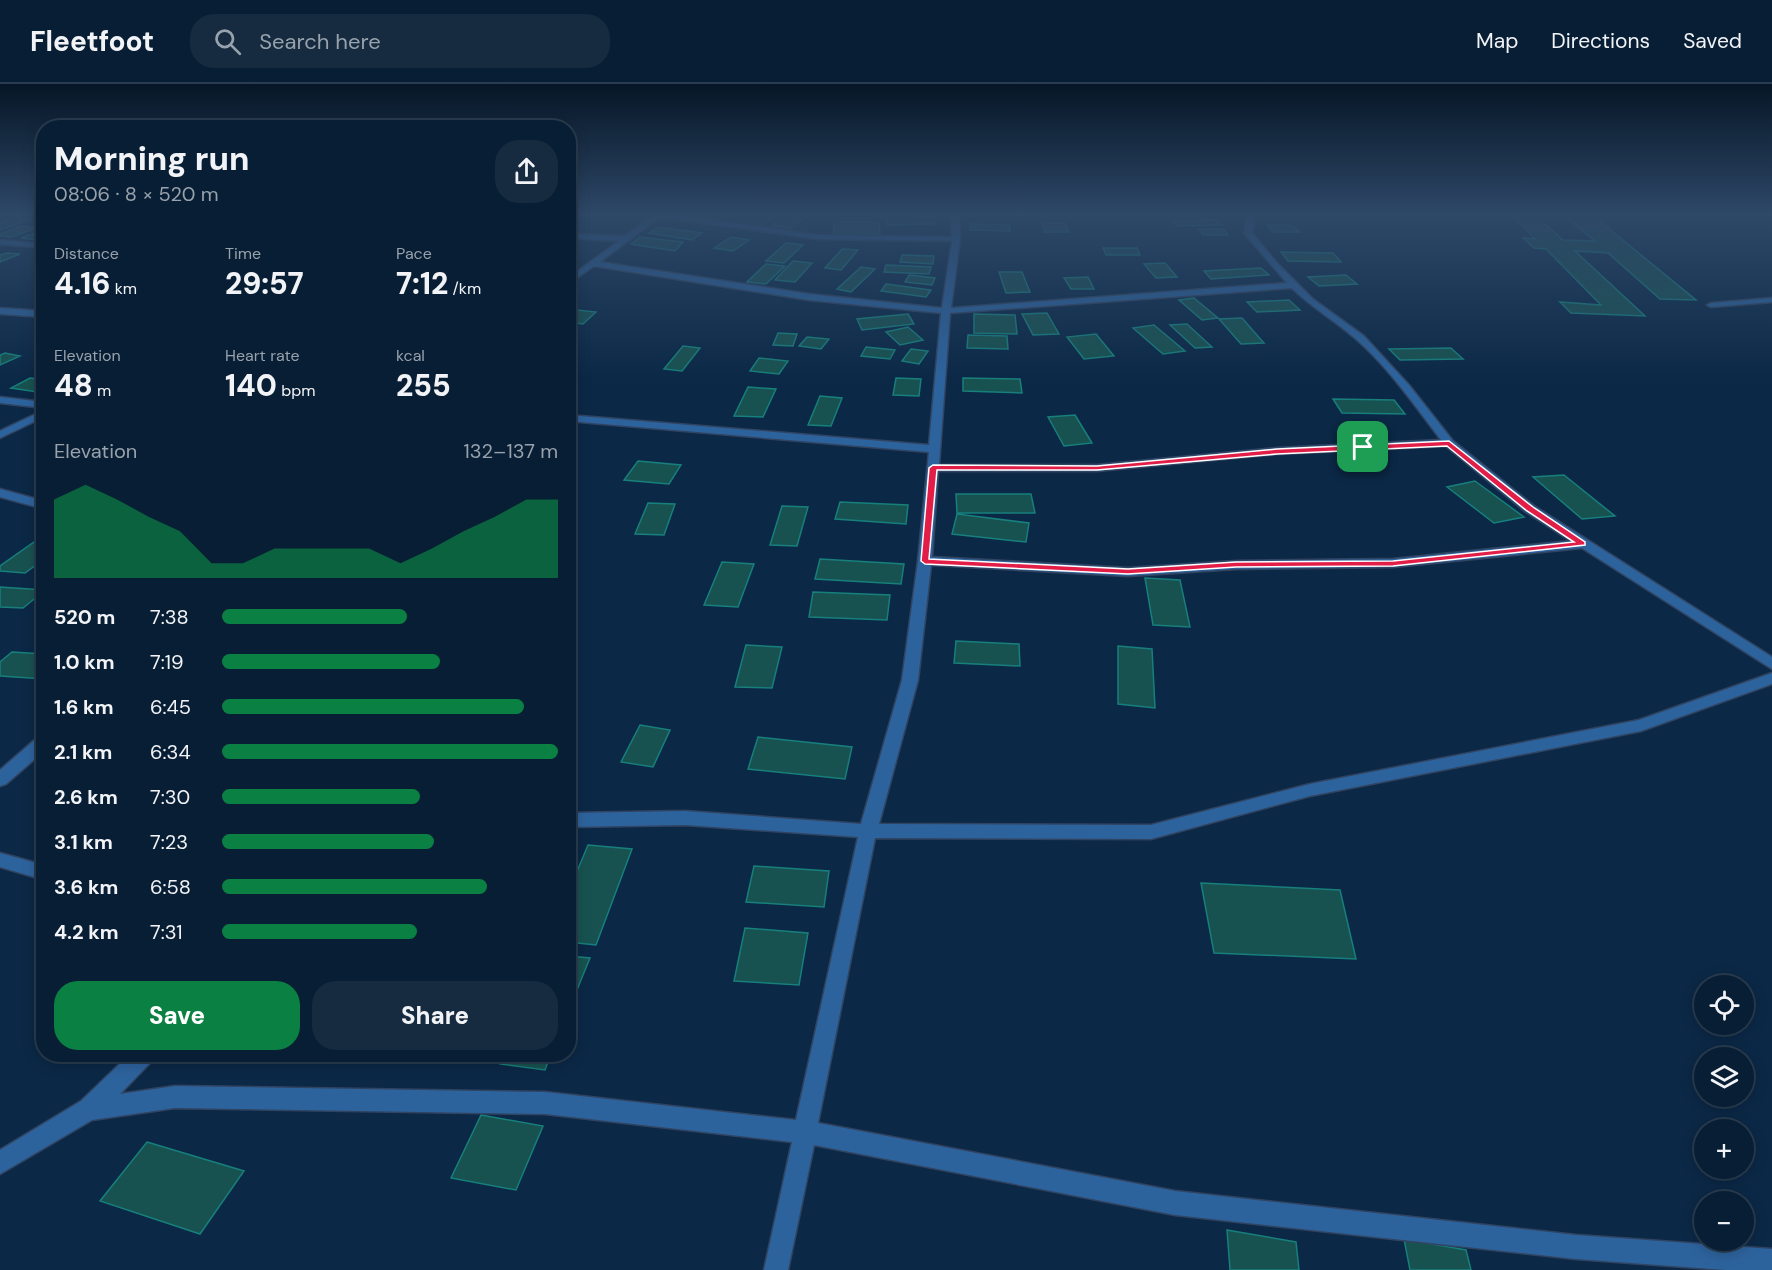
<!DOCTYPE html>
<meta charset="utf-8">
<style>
body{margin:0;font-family:"DM Sans",sans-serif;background:#162b40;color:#f1f3f6;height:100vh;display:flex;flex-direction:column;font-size:22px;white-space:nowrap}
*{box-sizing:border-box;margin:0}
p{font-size:20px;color:#98a2ac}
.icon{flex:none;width:33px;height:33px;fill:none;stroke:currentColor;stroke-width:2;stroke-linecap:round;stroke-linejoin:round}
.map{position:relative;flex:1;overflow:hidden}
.sheet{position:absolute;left:36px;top:36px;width:540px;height:942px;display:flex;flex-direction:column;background:#081e34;border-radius:24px;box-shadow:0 3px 15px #0003,0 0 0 2px #293c4f}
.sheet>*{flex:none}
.tools{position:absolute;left:1694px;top:891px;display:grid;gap:12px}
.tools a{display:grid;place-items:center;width:60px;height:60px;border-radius:50%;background:#081e34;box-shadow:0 3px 15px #0003,0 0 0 2px #293c4f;font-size:30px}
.pin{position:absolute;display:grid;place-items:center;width:51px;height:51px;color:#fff;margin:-26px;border-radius:12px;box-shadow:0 3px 9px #0006}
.round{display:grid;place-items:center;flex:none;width:63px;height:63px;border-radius:24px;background:#162b40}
.head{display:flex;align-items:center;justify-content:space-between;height:102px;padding:0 18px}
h1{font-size:33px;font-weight:800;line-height:45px}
.metrics{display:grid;grid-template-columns:repeat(3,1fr);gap:9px;height:102px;padding:6px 18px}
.metrics div{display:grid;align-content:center}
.metrics b{font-size:30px;font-weight:800}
.metrics small{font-size:16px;font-weight:400}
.metrics p{font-size:16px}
.chart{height:168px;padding:12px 18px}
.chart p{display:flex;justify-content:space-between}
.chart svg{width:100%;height:108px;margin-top:6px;fill:#0b8043;opacity:.7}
.button{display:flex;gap:12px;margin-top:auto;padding:12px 18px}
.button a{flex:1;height:69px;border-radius:24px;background:#0b8043;color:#fff;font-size:24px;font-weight:800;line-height:69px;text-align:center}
.button a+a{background:#162b40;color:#f1f3f6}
ul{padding:0 18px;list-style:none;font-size:20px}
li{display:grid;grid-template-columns:96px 72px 1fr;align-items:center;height:45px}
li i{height:15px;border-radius:8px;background:#0b8043}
header{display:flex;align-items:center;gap:36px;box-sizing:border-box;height:84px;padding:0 30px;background:#081e34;border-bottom:2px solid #293c4f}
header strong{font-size:28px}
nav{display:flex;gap:33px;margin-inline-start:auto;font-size:21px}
.search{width:420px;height:54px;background:#162b40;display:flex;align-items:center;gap:15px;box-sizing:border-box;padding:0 21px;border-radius:24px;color:#98a2ac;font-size:22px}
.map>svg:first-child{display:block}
.building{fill:#185250;stroke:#177f7c;stroke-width:1.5}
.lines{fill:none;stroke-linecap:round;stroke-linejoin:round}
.service-casing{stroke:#304360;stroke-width:3}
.minor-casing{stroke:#304360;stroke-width:3}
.service{fill:#2d639d;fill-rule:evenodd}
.minor{fill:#2d639d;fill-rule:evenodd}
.route{fill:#e11d48;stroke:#fff;stroke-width:1.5;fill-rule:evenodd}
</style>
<header>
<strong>Fleetfoot</strong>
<div class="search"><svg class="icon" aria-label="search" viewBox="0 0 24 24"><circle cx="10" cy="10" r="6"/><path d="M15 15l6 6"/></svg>Search here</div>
<nav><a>Map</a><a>Directions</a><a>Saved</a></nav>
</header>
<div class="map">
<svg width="1772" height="1186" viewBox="0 0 1772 1186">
<rect width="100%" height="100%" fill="#0b2846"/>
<path class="building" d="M751,130H775L761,142L739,140Z
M1511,130H1534L1563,156L1595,157L1562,130H1591L1696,216L1660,215L1608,169L1575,167L1645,232L1571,229L1560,218L1601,221L1546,165L1534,164L1523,154L1535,155Z
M17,133L31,135L0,146V139Z
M784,133L802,135L791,144L772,142Z
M933,133L935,140L887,141L886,134Z
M1217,136L1222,141L1177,142L1173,137Z
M834,138H879L880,150L834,151Z
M1042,139H1065L1069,148H1045Z
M970,140L1010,141V147L970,146Z
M1267,141H1293L1299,148H1273Z
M21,142L37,144L11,153L0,152V150Z
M659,143L702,149L692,156L649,149Z
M1199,145H1223L1228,151H1203Z
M38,148H44V154L39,156L21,154Z
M640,153L683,158L675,167L631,160Z
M731,153L749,156L733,167L714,164Z
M786,159L803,161L784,179L766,177Z
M1103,164H1137L1140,171H1106Z
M842,165L858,166L841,186L825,184Z
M1281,168L1333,169L1341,178L1288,177Z
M7,169L20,170L0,178V171Z
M902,171L934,172L933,180L900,178Z
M793,177L812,179L795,198L775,196Z
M1165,179L1177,193L1156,194L1144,180Z
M766,180L785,182L766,200L747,198Z
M886,181L931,183L929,190L884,188Z
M861,183L875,185L851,208L837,205Z
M1261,184L1269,191L1211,195L1204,187Z
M999,188H1022L1030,208L1006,209Z
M909,191L935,194L932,201L905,198Z
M1346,191L1357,200L1319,202L1308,193Z
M1088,193L1094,205H1071L1064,194Z
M886,200L931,206L926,213L881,207Z
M1194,214L1218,234L1202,236L1179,216Z
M1289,216L1300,226L1257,228L1247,218Z
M568,225L596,228L583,240L568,238Z
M1047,229L1059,250L1033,251L1022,230Z
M908,230L914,240L862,246L857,235Z
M974,230L1015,231L1017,250L974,249Z
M1242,234L1264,259L1241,260L1219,235Z
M1187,240L1212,263L1195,264L1170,241Z
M1154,241L1185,267L1163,270L1133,244Z
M908,243L923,256L900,261L886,248Z
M778,249L797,250L793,262L773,261Z
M1096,250L1114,272L1084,275L1067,253Z
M968,251L1007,252L1008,265L967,264Z
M807,253L829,255L821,265L799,262Z
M683,262L700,264L682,287L664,285Z
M866,263L895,266L890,275L861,272Z
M1451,264L1463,275L1400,276L1389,265Z
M911,265L928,267L919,280L902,277Z
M5,269L20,272L0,281V271Z
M759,274L788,277L779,290L750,287Z
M30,294L44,296V309L11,304Z
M896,294L921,295L919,312L893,311Z
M963,294L1020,295L1022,309L963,307Z
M748,303L776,305L763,333L734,332Z
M820,312L842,314L831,342L808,341Z
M1333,315L1394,316L1405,330L1342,329Z
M1075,331L1092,359L1064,362L1048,333Z
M638,377L681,381L669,400L624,396Z
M1564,391L1615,432L1582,435L1533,393Z
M1475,397L1524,433L1494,439L1447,403Z
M956,410H1031L1035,429H957Z
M840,418L908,421L906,440L835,435Z
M648,419L675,420L664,451L635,450Z
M782,422L808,423L797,462L770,461Z
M957,430L1029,439L1026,458L952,450Z
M44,451V475L25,489L0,487V482Z
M820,475L904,480L901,500L815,495Z
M722,478L754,480L738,523L704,521Z
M1145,494L1180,496L1190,543L1153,541Z
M0,503L44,506V507L23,524L0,523Z
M813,508L890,511L887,536L809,533Z
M956,557L1019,560L1020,582L954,579Z
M746,561L782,563L772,604L735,603Z
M1118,562L1152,565L1155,624L1118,620Z
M12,568L44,570V595L0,592V578Z
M640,641L670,646L653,683L621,678Z
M758,653L852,663L845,695L748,685Z
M588,761L632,765L596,861L568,858V809Z
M754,782L829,787L824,823L746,818Z
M1201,799L1340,806L1356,875L1214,869Z
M745,844L808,849L799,901L734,897Z
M568,872L590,874L568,928Z
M504,970H551L545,986L500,980Z
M481,1031L543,1042L516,1106L451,1094Z
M147,1058L244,1087L200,1150L100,1117Z
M1227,1146L1296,1158L1299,1186H1230Z
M1404,1155L1466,1166L1471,1186H1410Z"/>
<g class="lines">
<g class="service-casing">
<path id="service" d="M1772,214V218L1711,223L1707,221L1711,219Z"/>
</g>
<g class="minor-casing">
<path id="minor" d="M655,130H671L817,151L952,153L951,130H959L960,155L951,224L1287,199L1244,149L1247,130H1255L1252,149L1277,179L1313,215L1364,252L1409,301L1453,357L1534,422L1772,573V585L1582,464L1393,483L1236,485L1128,492L931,481L918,596L879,740L1151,741L1310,700L1639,636L1772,589V600L1641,647L1310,712L1151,755L875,754L818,1039L1175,1107L1576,1151L1772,1165V1186H1726L1576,1175L1175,1131L814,1061L788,1186H764L792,1058L545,1030L175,1024L92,1036L0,1090V1066L81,1017L130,970H155L152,977L120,1010L175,1002L545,1008L796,1036L858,753L685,741L568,743V729L685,727L861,740L902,596L918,477L929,368L568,337V331L929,361L941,229L809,216L594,182L568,200V194L619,157L568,154V150L625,152ZM660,133L817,155L952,157L942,224L809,210L600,178ZM1292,204C1312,224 1336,237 1357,256C1389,284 1415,322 1441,356L1277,364L1097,381H939L950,229ZM1446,362L1526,428L1571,457L1393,475L1236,477L1128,484L932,473L938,387H1097L1277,370Z
M0,156L44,160V164L0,160Z
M0,224L44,227V233L0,230Z
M0,313L44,318V324L0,319Z
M44,326V333L0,354V347Z
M0,405L44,417V425L0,413Z
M44,651V667L6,700L0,702V686L38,653Z
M0,769L44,781V796L0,783Z"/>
</g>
<use href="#service" class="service"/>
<use href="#minor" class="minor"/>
</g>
<linearGradient id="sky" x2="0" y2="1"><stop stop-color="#061626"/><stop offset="0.44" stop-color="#2e4868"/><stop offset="1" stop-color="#2e4868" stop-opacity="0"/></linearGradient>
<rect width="1772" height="296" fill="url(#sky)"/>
<path class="route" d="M1449,357L1533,423L1585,458V461L1393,482L1236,483L1128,490L925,480L921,477L929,384L933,381L1097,382L1277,365ZM1447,362L1527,427L1574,458L1393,477L1236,478L1128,485L929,475L937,386H1097L1277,370Z"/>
</svg>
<div class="tools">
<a><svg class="icon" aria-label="locate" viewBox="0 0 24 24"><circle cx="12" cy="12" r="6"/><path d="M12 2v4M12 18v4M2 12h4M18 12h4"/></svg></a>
<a><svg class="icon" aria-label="layers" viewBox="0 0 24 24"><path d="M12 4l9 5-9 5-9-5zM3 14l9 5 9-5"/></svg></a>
<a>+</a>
<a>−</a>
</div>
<div class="pin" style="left:1363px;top:363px;background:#1e9e55"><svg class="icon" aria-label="arrive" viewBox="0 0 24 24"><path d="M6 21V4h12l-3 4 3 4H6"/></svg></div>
<section class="sheet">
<div class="head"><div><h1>Morning run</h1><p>08:06 · 8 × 520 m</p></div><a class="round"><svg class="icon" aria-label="share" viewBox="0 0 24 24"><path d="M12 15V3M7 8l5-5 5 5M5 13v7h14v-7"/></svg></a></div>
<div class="metrics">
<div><p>Distance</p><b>4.16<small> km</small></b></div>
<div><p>Time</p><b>29:57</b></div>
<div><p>Pace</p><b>7:12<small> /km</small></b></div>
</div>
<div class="metrics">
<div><p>Elevation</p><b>48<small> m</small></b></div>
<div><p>Heart rate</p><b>140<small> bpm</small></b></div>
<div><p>kcal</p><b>255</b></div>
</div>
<div class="chart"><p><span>Elevation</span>132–137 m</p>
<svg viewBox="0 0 160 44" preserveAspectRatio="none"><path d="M0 44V12L10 6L20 12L30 19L40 25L50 38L60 38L70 32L80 32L90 32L100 32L110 38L120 32L130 25L140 19L150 12L160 12V44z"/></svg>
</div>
<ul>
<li><b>520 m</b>7:38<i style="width:55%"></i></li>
<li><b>1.0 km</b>7:19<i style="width:65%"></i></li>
<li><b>1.6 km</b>6:45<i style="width:90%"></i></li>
<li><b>2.1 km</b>6:34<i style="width:100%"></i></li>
<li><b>2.6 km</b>7:30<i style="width:59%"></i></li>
<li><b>3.1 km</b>7:23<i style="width:63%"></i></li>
<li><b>3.6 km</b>6:58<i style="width:79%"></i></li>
<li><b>4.2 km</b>7:31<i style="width:58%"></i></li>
</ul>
<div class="button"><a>Save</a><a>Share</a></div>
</section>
</div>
